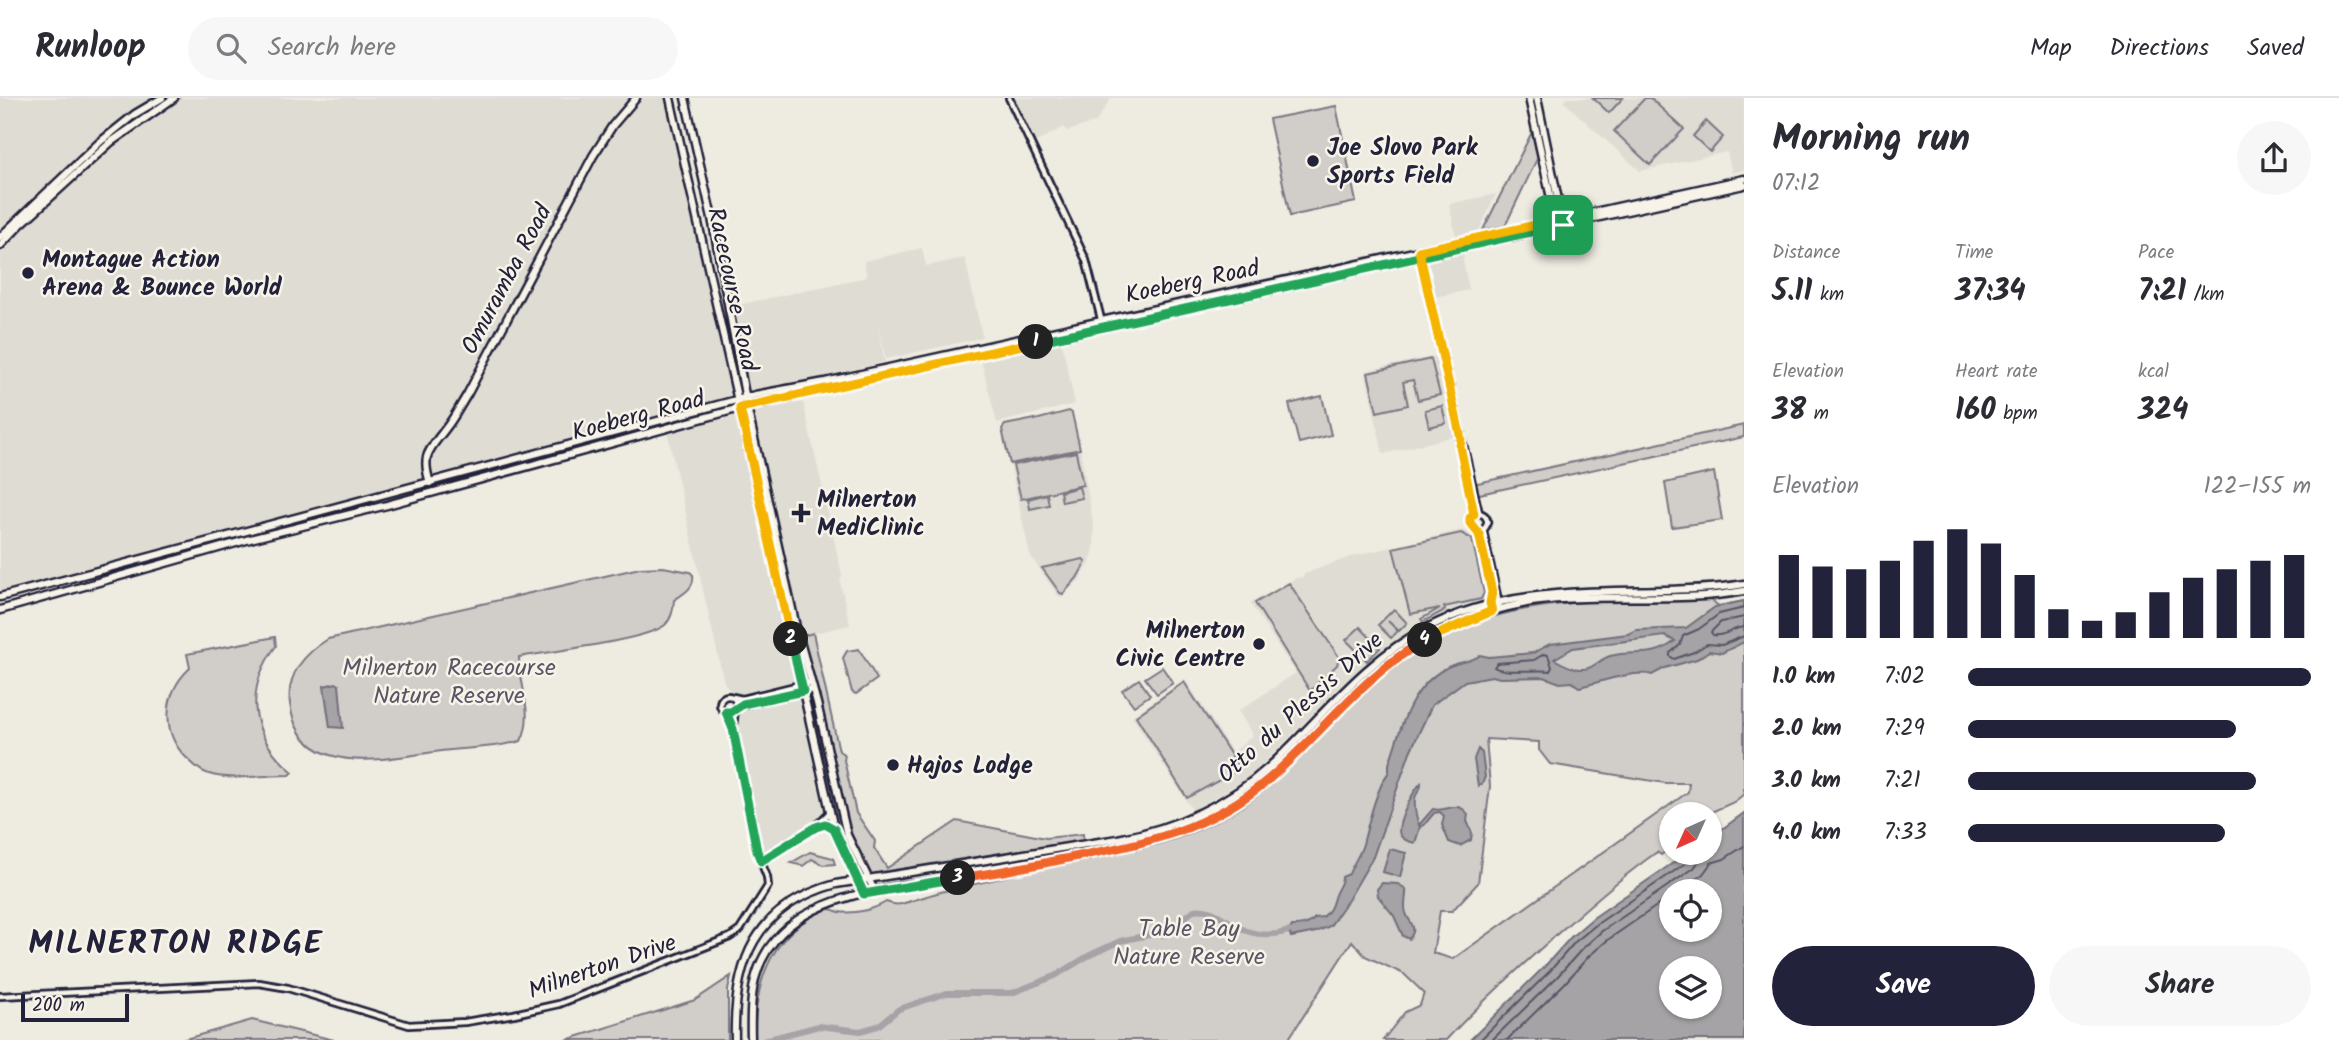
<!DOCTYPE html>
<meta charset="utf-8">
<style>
body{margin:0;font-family:Kalam,sans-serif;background:#f7f7f7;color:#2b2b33;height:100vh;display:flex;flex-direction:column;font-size:26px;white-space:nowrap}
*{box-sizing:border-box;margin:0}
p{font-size:23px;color:#7c7c81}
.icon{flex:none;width:38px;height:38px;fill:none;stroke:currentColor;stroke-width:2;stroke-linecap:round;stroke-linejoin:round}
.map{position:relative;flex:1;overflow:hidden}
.side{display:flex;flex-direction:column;background:#fff;width:595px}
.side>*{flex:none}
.needle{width:46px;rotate:225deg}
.buttons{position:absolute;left:1659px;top:704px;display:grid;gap:14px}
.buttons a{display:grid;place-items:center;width:63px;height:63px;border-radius:50%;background:#fff;box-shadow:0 2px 5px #0004;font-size:35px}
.scale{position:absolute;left:21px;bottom:18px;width:108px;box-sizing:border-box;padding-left:7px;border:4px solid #22223b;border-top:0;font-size:19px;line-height:24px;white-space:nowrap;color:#22223b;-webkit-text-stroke:5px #f7f3e8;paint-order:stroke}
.pin{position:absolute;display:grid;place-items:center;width:60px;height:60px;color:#fff;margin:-30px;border-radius:14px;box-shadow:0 4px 10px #0006}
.km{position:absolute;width:35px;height:35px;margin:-18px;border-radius:50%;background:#222;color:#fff;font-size:19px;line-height:35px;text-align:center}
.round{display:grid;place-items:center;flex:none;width:74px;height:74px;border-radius:37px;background:#f7f7f7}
.summary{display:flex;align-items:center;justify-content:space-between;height:119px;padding:0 28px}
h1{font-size:38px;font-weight:700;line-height:52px}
.metrics{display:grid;grid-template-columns:repeat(3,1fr);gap:10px;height:119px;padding:7px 28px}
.metrics div{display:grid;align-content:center}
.metrics b{font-size:30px;font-weight:700}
.metrics small{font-size:19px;font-weight:400}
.metrics p{font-size:19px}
.chart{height:196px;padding:14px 28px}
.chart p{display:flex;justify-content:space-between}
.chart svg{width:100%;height:126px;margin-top:7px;stroke:#22223b;stroke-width:6}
.action{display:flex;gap:14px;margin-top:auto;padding:14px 28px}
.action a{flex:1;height:80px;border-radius:42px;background:#22223b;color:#fff;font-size:28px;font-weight:700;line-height:80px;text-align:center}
.action a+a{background:#f7f7f7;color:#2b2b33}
ul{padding:0 28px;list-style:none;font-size:23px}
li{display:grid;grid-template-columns:112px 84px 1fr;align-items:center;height:52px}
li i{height:18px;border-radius:9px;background:#22223b}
header{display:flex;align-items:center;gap:42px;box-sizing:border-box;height:98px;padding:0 35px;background:#fff;border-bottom:2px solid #e1e1e2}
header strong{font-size:33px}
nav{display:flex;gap:38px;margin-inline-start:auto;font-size:24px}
.search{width:490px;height:63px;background:#f7f7f7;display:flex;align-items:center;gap:18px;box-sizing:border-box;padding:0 24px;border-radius:38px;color:#7c7c81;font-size:26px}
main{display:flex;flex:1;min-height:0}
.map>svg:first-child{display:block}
.built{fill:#dfdcd4}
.green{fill:#d1cdc9;stroke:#7a7882;stroke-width:2;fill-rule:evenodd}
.water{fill:#a6a3a6;stroke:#716f7b;stroke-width:2;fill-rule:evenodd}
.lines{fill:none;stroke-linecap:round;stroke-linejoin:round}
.shore{stroke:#575666;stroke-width:2}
.river{stroke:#a6a3a6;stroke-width:6}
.minor-casing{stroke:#22223b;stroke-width:10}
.major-casing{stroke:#22223b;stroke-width:11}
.minor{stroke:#f7f3e8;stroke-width:4.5}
.major{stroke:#f7f3e8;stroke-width:6}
.split-1-casing{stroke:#fff;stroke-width:14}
.split-2-casing{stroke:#fff;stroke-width:14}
.split-3-casing{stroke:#fff;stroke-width:14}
.split-4-casing{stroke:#fff;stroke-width:14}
.split-5-casing{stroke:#fff;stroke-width:14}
.split-1{stroke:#22a559;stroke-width:9}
.split-2{stroke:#f5b400;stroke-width:9}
.split-3{stroke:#22a559;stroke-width:9}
.split-4{stroke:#f0652b;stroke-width:9}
.split-5{stroke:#f5b400;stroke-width:9}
.poi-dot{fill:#22223b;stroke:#f7f3e8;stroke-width:2.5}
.labels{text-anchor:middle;stroke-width:5;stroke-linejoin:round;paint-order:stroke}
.poi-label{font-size:24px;font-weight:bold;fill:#22223b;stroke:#f7f3e8;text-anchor:start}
.street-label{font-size:24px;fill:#22223b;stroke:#f7f3e8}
.park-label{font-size:24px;fill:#575566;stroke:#f7f3e8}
.district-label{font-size:32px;font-weight:bold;letter-spacing:2px;fill:#22223b;stroke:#f7f3e8}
</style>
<header>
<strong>Runloop</strong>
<div class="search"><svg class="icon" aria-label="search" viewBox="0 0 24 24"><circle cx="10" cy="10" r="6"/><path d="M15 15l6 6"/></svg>Search here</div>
<nav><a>Map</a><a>Directions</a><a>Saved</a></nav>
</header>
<main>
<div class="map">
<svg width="1744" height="942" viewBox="0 0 1744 942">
<rect width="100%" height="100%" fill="#eeebe1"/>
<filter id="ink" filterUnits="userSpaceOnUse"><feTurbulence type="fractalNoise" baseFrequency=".0143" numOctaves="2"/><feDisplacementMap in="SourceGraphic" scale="14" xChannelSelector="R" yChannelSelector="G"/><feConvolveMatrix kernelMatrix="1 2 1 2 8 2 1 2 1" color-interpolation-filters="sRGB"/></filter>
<g filter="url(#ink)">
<path class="built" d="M0,0H667L732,294L729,300L0,497Z
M1014,0H1111L1096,24L1067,33L1064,29L1036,44Z
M1566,0H1744V72L1732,75L1727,54L1640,73L1564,4Z
M1496,96L1479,133L1456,138L1449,106Z
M922,150L926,168L965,160L982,238L980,240L886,261L877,224L885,264L751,296L733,208L867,179L864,163Z
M1458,151L1464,157L1463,163L1469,192L1430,200L1421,159Z
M1062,246L1075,306L997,325L981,262L1044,247Z
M1435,258L1455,338L1383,356L1365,273Z
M803,304L842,477L840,484L850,527L802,538L752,317L758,312Z
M740,310L828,718L761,763L733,631L736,603L724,584L666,329Z
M1080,351L1094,430V450L1090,465L1080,481L1062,499L1058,498L1030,457L1010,366Z
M1462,432L1475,438L1487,496L1483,502L1425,526L1392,546L1362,569L1249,679L1193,713L1132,618L1185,581L1233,655L1253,637L1238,613L1296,575L1250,505L1298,479L1302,480L1304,476L1350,459Z"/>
<path class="green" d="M1593,0H1623L1609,15Z
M1645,0H1650L1684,31L1650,67L1614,33Z
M1336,8L1356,104L1290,118L1269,21Z
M1706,23L1723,39L1710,54L1693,38Z
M1532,34L1538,59L1505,128L1483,132Z
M1431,261L1440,297L1418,302L1413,282L1403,284L1408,307L1377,314L1368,275Z
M1322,298L1331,337L1299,345L1289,306Z
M1442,308L1446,325L1429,329L1425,312Z
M1069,313L1072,315L1080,351L1010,366L1002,331L1005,327L1035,321V322Z
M1744,327V339L1475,397L1473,386Z
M1076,354L1083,387L1021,401L1013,367Z
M1714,374L1722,422L1672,429L1665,385Z
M1079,389L1082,400L1062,404L1060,394Z
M1047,396L1049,407L1030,411L1028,401Z
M1461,435L1472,441L1484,495L1481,501L1444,509L1445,512L1423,524L1421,521L1440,510L1410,516L1393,450Z
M1083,461L1086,464L1077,480L1063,496L1060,495L1042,470Z
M663,469L690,474L693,477C695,490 683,496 674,502C673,512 672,520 665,527C647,542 547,554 519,559C519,586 535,616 521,643C496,650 467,650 441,653C389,660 300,683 290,606C286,576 304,556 328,541L640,470Z
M1289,485L1339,559L1337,567L1310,593L1255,505Z
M1705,501L1712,503L1719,508L1744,503V696L1734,704L1707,716H1671V749L1661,757L1657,754C1624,777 1594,803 1564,830C1523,866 1483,902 1446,942H1383L1405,914L1420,907L1424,895L1404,876L1365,858L1352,843L1288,942H755C754,896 764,850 805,823C811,818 821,811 829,811C832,811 836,813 839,814C855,816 873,812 886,804C891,806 896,807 901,806C913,803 925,798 937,795C959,789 981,785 1004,779C1080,758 1163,756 1232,715C1289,681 1326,625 1375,582C1399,561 1427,545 1456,532C1529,499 1625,502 1705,501ZM1486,641L1539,644V652L1550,666L1665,685H1689L1688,694L1453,861L1433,855L1440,813H1452L1478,785L1490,688Z
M1394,511L1407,525L1399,533L1388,523L1398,533L1391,540L1378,527Z
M796,529L802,538L813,535L839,653L845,657L844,662L856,715L875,743L874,750L887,770L957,723L1046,740L1083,736L1084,747L870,782L855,756Z
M1360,529L1380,550L1367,563L1346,542Z
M275,539L276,548C243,593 250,639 293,674L290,677C267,677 230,683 209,676C202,674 196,669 191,664C160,638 162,596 190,570L187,556Z
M859,551L877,581L856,596L852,594L843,560L847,553Z
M1162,569L1173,585L1157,596L1145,580Z
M1139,581L1150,597L1134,608L1122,592Z
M1184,584L1240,671L1187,700L1136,618Z
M810,754L833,760L835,766L823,767L812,761L803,768L791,765Z
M731,878L728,892V942H566L695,902Z
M252,922L334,942H182Z"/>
<path class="water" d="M1744,503V544L1722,555L1709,553L1697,561L1665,570L1652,577C1636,571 1597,585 1579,589L1572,584L1560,585L1544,579L1500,580L1492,578L1465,583L1432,607L1410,654L1373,759L1348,802L1330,828L1316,834L1291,839L1289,833L1292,828C1301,828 1309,827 1315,820L1323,819C1333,809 1331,808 1335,797C1337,790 1342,787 1342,779L1349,776C1353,765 1360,757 1363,746C1368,727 1377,688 1389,674V666C1401,630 1409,590 1446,570C1457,563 1472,565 1480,557L1489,559L1533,555L1550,546L1628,536L1636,532L1686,530L1715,509ZM1665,538L1675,543C1652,562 1634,551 1610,558C1598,562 1593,572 1580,571C1572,571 1561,565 1554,561L1573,550Z
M336,585L339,587L343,630L330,629L324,588Z
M1478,651L1482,655L1485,679L1482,686L1478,688L1474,661Z
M1421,685C1422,693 1416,693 1415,701C1414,710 1416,719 1419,727L1433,711C1447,715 1456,701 1468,716L1467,723L1472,735L1471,742L1460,748L1449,744L1442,727L1444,718L1440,714L1434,715L1425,726L1420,729L1415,745C1410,744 1403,742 1400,737C1395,727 1414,692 1421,685Z
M1744,715V942H1470L1545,868L1571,839L1593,820L1689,754H1710V740ZM1671,793H1710V831H1671ZM1671,870H1710V908H1671Z
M1390,751L1406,755L1400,779L1383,774Z
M1382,785L1398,786L1406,791C1407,798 1403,808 1406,815C1409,825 1419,829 1409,841L1403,838L1394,818L1378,798L1377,791Z"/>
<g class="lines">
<path class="shore" d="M1744,510L1719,516L1699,531L1683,538L1680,547L1670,555V558L1674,561L1694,554L1707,546L1722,547L1744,538
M1744,519L1721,524L1711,534L1713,537C1725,539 1732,530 1744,529
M1544,556L1548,557L1552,569L1550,573C1535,571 1505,576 1494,569L1497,565L1534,562Z
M1679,793L1703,776L1711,765L1724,761L1744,748
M1480,942L1550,873L1575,844L1597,826L1689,763L1692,754
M1492,942L1557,879L1582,851L1602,833L1694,770L1699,763L1701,754
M1507,942L1564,886L1589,858L1609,841L1671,798"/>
<path class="river" d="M765,942L819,928L860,933L878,928L899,911L947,895H1012L1055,878L1088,858L1120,843L1149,837H1163L1169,834L1194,812C1213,809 1224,822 1240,830C1255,838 1274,838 1289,833"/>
<g class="minor-casing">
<path id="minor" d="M1009,0L1086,162L1102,225
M1420,157L1479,415C1488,417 1490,426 1483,432L1500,511
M1460,341V348L1474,416L1470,420V426L1475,432H1483
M1478,433L1492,494L1491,507
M720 606a8 8 0 1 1 16 0a8 8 0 1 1-16 0Z
M733,599L742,601L811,584
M736,609L813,591
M761,763L815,729L830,714
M0,898L259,885L288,890L409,927L465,924L514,916L559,906L730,839L740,832L768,788L767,779L757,753L733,631L735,611"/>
</g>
<g class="major-casing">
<path id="major" d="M670,0L834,731L864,796
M685,0L712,120L749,318L796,529L817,605L847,737L875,794
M1529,0L1556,123
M1537,0L1562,121
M0,139L100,44L135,16L162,0
M0,148L20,127L111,44L174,0
M430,385C421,356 429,353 446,330C454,320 460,308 467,297L593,58L613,27L636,0
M0,499L755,297L825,284L1744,81
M0,512L250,441L387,407L740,310L1744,87
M735,942C733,864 755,808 836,786L1118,741C1175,730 1226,708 1269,669C1321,621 1363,563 1427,530C1501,491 1584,494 1665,492C1691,491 1718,491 1744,486
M751,942C750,906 750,871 775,842C819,789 914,788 978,777C1013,772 1047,764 1082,758C1109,752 1136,748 1162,740C1202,728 1238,707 1269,680C1309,646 1342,602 1383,569C1412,546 1446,529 1481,517C1565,486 1658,509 1744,493"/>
</g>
<use href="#minor" class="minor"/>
<use href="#major" class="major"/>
</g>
</g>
<g class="lines" filter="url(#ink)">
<g class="split-1-casing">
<path id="split-1" d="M1036,244L1563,127"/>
</g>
<g class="split-2-casing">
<path id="split-2" d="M791,541L740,310L1036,244"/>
</g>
<g class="split-3-casing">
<path id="split-3" d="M791,541L803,593L743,606L731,614H726L733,631L757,753L761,763L816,729L825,726L834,731L864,796L958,780"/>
</g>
<g class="split-4-casing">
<path id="split-4" d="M958,780C994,776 1029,768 1064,761C1141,746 1208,734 1270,680C1323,634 1363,577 1425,542"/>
</g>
<g class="split-5-casing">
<path id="split-5" d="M1425,542L1492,513L1490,505L1492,494L1479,436L1470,425V420L1474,416L1460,348L1461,341L1419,153L1562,121L1563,127"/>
</g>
<use href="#split-1" class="split-1"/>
<use href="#split-2" class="split-2"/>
<use href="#split-3" class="split-3"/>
<use href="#split-4" class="split-4"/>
<use href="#split-5" class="split-5"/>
</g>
<g class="poi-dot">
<circle cx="1313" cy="63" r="7"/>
<circle cx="28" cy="175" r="7"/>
<path d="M797.5 404.5h7v7h7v7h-7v7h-7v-7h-7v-7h7z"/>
<circle cx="1259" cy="546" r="7"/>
<circle cx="893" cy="667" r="7"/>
</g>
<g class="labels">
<g class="poi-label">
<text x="1327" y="57">Joe Slovo Park<tspan x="1327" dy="28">Sports Field</tspan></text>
<text x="42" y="169">Montague Action<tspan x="42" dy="28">Arena &amp; Bounce World</tspan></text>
<text x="817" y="409">Milnerton<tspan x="817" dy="28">MediClinic</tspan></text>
<text x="1245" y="540" text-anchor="end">Milnerton<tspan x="1245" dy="28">Civic Centre</tspan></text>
<text x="907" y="675">Hajos Lodge</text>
</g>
<g class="street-label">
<text transform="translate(506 181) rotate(-62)" y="8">Omuramba Road</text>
<text transform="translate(1192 183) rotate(-12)" y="8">Koeberg Road</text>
<text transform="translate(733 191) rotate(78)" y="8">Racecourse Road</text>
<text transform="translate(638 317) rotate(-15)" y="8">Koeberg Road</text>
<text transform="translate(1300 609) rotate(-42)" y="8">Otto du Plessis Drive</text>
<text transform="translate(602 868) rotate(-19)" y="8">Milnerton Drive</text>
</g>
<g class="park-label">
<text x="449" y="577">Milnerton Racecourse<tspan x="449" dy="28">Nature Reserve</tspan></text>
<text x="1189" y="838">Table Bay<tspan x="1189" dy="28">Nature Reserve</tspan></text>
</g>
<g class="district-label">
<text x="176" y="855">MILNERTON RIDGE</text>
</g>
</g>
</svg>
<div class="buttons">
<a><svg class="needle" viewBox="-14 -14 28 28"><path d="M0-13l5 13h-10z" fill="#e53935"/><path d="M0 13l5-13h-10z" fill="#7c7c81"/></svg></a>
<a><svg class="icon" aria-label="locate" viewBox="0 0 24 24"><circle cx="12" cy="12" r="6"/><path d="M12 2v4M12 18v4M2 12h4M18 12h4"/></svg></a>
<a><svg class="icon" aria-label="layers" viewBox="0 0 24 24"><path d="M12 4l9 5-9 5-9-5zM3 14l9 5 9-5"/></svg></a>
</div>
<div class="scale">200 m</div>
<div class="pin" style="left:1563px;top:127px;background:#1e9e55"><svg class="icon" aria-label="arrive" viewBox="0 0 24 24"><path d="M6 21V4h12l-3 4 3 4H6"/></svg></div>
<b class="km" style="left:1036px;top:244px">1</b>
<b class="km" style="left:791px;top:541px">2</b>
<b class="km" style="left:958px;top:780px">3</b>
<b class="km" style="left:1425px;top:542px">4</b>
</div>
<section class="side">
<div class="summary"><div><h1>Morning run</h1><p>07:12</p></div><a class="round"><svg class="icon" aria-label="share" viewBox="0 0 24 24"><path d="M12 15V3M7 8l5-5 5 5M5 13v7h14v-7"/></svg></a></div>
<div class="metrics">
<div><p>Distance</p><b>5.11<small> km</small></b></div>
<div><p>Time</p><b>37:34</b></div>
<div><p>Pace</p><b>7:21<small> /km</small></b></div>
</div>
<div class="metrics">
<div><p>Elevation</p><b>38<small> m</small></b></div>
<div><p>Heart rate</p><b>160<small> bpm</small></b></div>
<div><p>kcal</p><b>324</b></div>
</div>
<div class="chart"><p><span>Elevation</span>122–155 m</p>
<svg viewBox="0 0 160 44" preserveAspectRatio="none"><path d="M5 44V15M15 44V19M25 44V20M35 44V17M45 44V10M55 44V6M65 44V11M75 44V22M85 44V34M95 44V38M105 44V35M115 44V28M125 44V23M135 44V20M145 44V17M155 44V15"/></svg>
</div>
<ul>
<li><b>1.0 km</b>7:02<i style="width:100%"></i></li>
<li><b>2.0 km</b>7:29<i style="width:78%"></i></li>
<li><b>3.0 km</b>7:21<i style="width:84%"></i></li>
<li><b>4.0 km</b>7:33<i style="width:75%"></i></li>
</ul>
<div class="action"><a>Save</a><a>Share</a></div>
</section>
</main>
